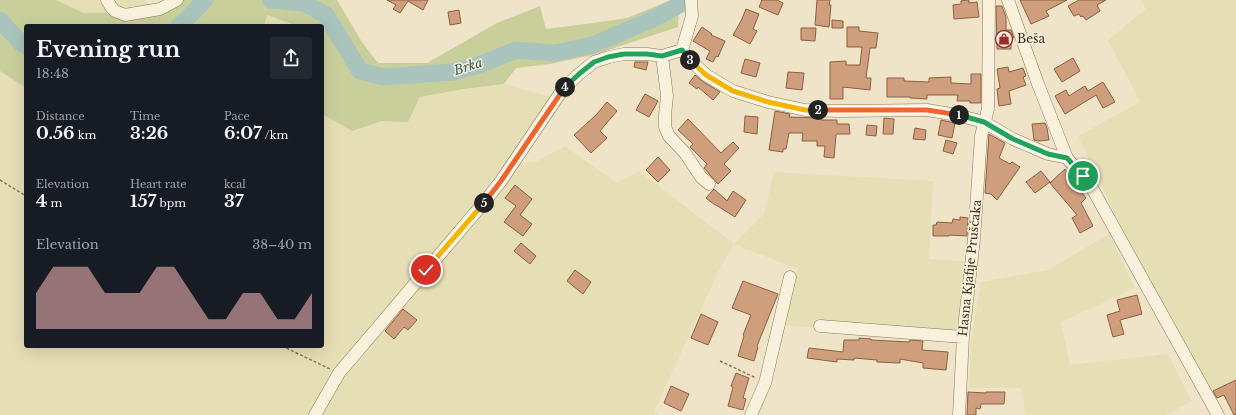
<!DOCTYPE html>
<meta charset="utf-8">
<style>
body{margin:0;font-family:"Libre Baskerville",serif;background:#242831;color:#f1f3f6;height:100vh;display:flex;flex-direction:column;font-size:15px;white-space:nowrap}
*{box-sizing:border-box;margin:0}
p{font-size:13px;color:#9ea1a6}
.icon{flex:none;width:22px;height:22px;fill:none;stroke:currentColor;stroke-width:2;stroke-linecap:round;stroke-linejoin:round}
.map{position:relative;flex:1;overflow:hidden}
.details{position:absolute;left:24px;top:24px;width:300px;height:324px;display:flex;flex-direction:column;background:#171b24;border-radius:4px;box-shadow:0 4px 16px #0002}
.details>*{flex:none}
.pin{position:absolute;display:grid;place-items:center;width:34px;height:34px;color:#fff;margin:-17px;border:2px solid #fff;border-radius:50%;box-shadow:0 1px 4px #0007}
.km{position:absolute;width:20px;height:20px;margin:-10px;border-radius:50%;background:#222;color:#fff;font-size:11px;line-height:20px;text-align:center}
.round{display:grid;place-items:center;flex:none;width:42px;height:42px;border-radius:4px;background:#242831}
.head{display:flex;align-items:center;justify-content:space-between;height:68px;padding:0 12px}
h1{font-size:22px;font-weight:700;line-height:30px}
.figures{display:grid;grid-template-columns:repeat(3,1fr);gap:6px;height:68px;padding:4px 12px}
.figures div{display:grid;align-content:center}
.figures b{font-size:17px;font-weight:700}
.figures small{font-size:11px;font-weight:400}
.figures p{font-size:11px}
.chart{height:112px;padding:8px 12px}
.chart p{display:flex;justify-content:space-between}
.chart svg{width:100%;height:72px;margin-top:4px;fill:#cc999b;opacity:.7}
.map>svg:first-child{display:block}
.farmland{fill:#e6deb5}
.green{fill:#c9cf9b}
.lines{fill:none;stroke-linecap:round;stroke-linejoin:round}
.river{stroke:#a9c4bc;stroke-width:17}
.building{fill:#cf9f7d;stroke:#8d5f41}
.minor-casing{stroke:#8d765c;stroke-width:13}
.path{stroke:#8d765c;stroke-width:1.5;stroke-dasharray:3 2;stroke-linecap:butt}
.minor{stroke:#faf1dc;stroke-width:12}
.split-1-casing{stroke:#fff;stroke-width:8}
.split-2-casing{stroke:#fff;stroke-width:8}
.split-3-casing{stroke:#fff;stroke-width:8}
.split-4-casing{stroke:#fff;stroke-width:8}
.split-5-casing{stroke:#fff;stroke-width:8}
.split-6-casing{stroke:#fff;stroke-width:8}
.split-1{stroke:#22a559;stroke-width:5}
.split-2{stroke:#f0652b;stroke-width:5}
.split-3{stroke:#f5b400;stroke-width:5}
.split-4{stroke:#22a559;stroke-width:5}
.split-5{stroke:#f0652b;stroke-width:5}
.split-6{stroke:#f5b400;stroke-width:5}
.labels{text-anchor:middle;stroke-width:3;stroke-linejoin:round;paint-order:stroke}
.poi-label{font-size:12px;fill:#3d2e20;stroke:#f7eed8;text-anchor:start}
.street-label{font-size:12px;fill:#3d2e20;stroke:#f7eed8}
.water-label{font-size:13px;font-style:italic;fill:#2f5d5a;stroke:#f7eed8}
</style>
<div class="map">
<svg width="1236" height="415" viewBox="0 0 1236 415">
<rect width="100%" height="100%" fill="#f0e4c8"/>
<path class="farmland" d="M56,0H146L149,9L117,12L84,13Z
M1141,0H1236V384L1213,395L1121,227L1078,136L1140,102L1108,40L1146,9Z
M266,15L297,26H264Z
M0,71L26,88V346H322V114L352,131L382,121L408,122L420,97L464,89L504,84L551,97L507,163L536,162L565,146L617,183L639,171L734,244L764,214L774,172L933,181L929,259L972,262L961,340L783,325L797,269L734,244L718,272L654,412L660,415H0Z
M1109,234L1135,288L1061,322L1070,365L1168,354L1192,401L1166,415H1026L1021,388H969L971,340L981,282L1048,270Z"/>
<path class="green" d="M0,0H56L84,13L117,12L125,16L168,0H337L362,42L378,63H427L497,23L540,6L546,29L586,24L627,18L671,0H679L678,27L593,55L550,64L516,68L504,84L464,89L420,97L408,122L382,121L352,131L322,114V26H297L267,15L264,26H26V88L0,71Z"/>
<g class="lines">
<path class="river" d="M271,0L304,3L326,15L360,71L383,77L453,72L479,65L516,50L555,53L593,45L655,18L688,0
M0,20L20,42L26,46
M179,26L184,22L205,0"/>
</g>
<path class="building" d="M387,0H428L423,10L408,1L400,13L393,9L396,5Z
M762,0H777L783,3L778,15L759,7Z
M817,0H830L829,5H831L829,27L815,25Z
M967,0H969V3L977,2L979,17L954,19L953,5L961,4V1Z
M1020,0H1067L1046,11L1049,16L1031,24Z
M1079,0H1106L1097,5L1100,11L1086,20L1083,16L1081,17L1079,14L1074,16L1068,6Z
M996,6H1002L1006,17V30H1011L1014,38H1011V49H997Z
M746,9L759,14L753,29L757,31L750,44L733,35L741,21Z
M459,10L461,23L450,25L448,12Z
M832,20L843,21V28H832Z
M702,27L712,34L711,35L725,41L718,57L716,56L713,62L706,59L710,51L693,41Z
M847,27H859V31L878,33L876,48H870L866,78H871L870,90L843,87V99H830V62L846,61V65H860L862,47H847Z
M801,28H816L815,41L801,40Z
M1073,58L1080,71L1062,82L1054,69Z
M745,59L760,63L756,77L741,73Z
M635,62H648L646,70L634,67Z
M1008,67L1009,72L1023,68L1026,76L1023,77L1026,85L1009,91L1011,104L999,106L997,89L1000,88L997,69Z
M788,72L804,73L802,90L786,88Z
M971,74H981V103H970V101H957L958,95H927V99L910,98V97H887V78H904V81L929,82V78L951,77V83L971,84Z
M695,75L702,81L720,92L713,100L698,87L697,89L689,83Z
M1103,82L1115,102L1103,108L1096,95L1065,114L1055,96L1066,90L1069,96L1085,86L1088,91Z
M645,94L658,101L649,117L636,110Z
M607,102L617,111L600,131L607,138L591,153L574,135L596,115Z
M775,111L790,114L789,117L821,118V120H837V124H849L850,134H837L836,135L834,158L824,157L825,146H817V141H802L803,133H789L786,149H783V152L769,150Z
M745,116L758,117L757,134L744,132Z
M884,118L894,119L893,134H883Z
M688,119L721,153L733,142L739,148L724,164L731,171L718,184L704,168L707,164L690,147L693,144L678,130Z
M941,120L955,123L952,138L938,135Z
M1045,123L1047,128L1049,140L1038,141L1034,140L1032,124Z
M867,125L877,126L876,136L866,135Z
M915,128L926,130L925,140L913,139Z
M989,134L1005,143L999,158L1010,164L1012,162L1020,167L997,200L991,194L985,193Z
M946,140L957,143L953,154L943,151Z
M658,157L670,170L658,182L646,170Z
M1065,169L1072,178L1071,179L1086,198L1081,203L1093,226L1080,233L1072,218L1077,215L1050,183Z
M1041,171L1050,182L1035,193L1026,182Z
M515,185L532,199L520,215L532,224L523,236L504,222L516,206L505,198Z
M714,189L727,201L733,191L746,200L735,217L716,205H715L706,198Z
M960,217L968,218L967,236L949,235V236H933V225H936L937,222L952,223L953,219L960,220Z
M521,243L536,256L530,264L514,251Z
M575,270L591,282L583,294L567,281Z
M743,281L778,294L757,346L758,347L754,361L738,356L744,336L743,335L751,315L732,308Z
M1137,295L1142,314L1120,320L1124,334L1113,337L1107,315L1120,311L1117,300Z
M403,309L417,320L408,330L404,327L394,339L385,331Z
M701,314L718,322L708,345L691,338Z
M859,338L871,339V340L909,342L910,340L923,341L922,350L948,352L946,370L923,368V363L900,359V363L877,362V360L854,358V360L837,359V362L807,358L809,348L843,352L844,340H859Z
M736,373L749,378L743,398L746,399L743,410L728,406L733,387L731,386Z
M1236,380V415H1234L1224,395L1217,398L1213,391Z
M671,386L689,394L681,411L664,403Z
M968,392L986,393V392H1005L1004,404H981L980,409L976,408V415H967Z"/>
<g class="lines">
<g class="minor-casing">
<path id="minor" d="M107,0L111,7L115,11L125,15L160,9L177,0
M691,0L692,16L682,50L690,60L706,75L733,91L768,102L805,110L839,111L927,110L957,115L984,122L1013,139L1048,154L1067,158L1092,188L1218,415
M1008,0L1038,84L1067,158
M662,56L667,96L665,115V127L669,136L685,153L701,177L709,184
M820,326L963,337
M315,415L339,373L486,200L501,181L563,89L579,74L594,62L609,57L624,54H647L662,56L682,50
M751,415L765,383L790,277
M959,415L963,337L974,239L981,136L988,109L989,0"/>
</g>
<path class="path" d="M0,180L26,196
M282,346L330,369
M720,361L756,378"/>
<use href="#minor" class="minor"/>
</g>
<g class="lines">
<g class="split-1-casing">
<path id="split-1" d="M959,115L984,122L1013,139L1048,154L1067,158L1083,176"/>
</g>
<g class="split-2-casing">
<path id="split-2" d="M818,110H927L959,115"/>
</g>
<g class="split-3-casing">
<path id="split-3" d="M690,60L706,75L733,91L768,102L805,110H818"/>
</g>
<g class="split-4-casing">
<path id="split-4" d="M565,87L579,74L594,62L608,57L624,54H647L662,56L682,50L690,60"/>
</g>
<g class="split-5-casing">
<path id="split-5" d="M484,203L501,181L565,87"/>
</g>
<g class="split-6-casing">
<path id="split-6" d="M426,270L484,203"/>
</g>
<use href="#split-1" class="split-1"/>
<use href="#split-2" class="split-2"/>
<use href="#split-3" class="split-3"/>
<use href="#split-4" class="split-4"/>
<use href="#split-5" class="split-5"/>
<use href="#split-6" class="split-6"/>
</g>
<defs>
<g id="shop-ring" transform="scale(0.9)"><circle r="9.5" fill="#f7eed8" stroke="#9e2a2b" stroke-width="1.5"/><path d="M-5-2.5h2.3a2.7 3.5 0 0 1 5.4 0H5L5.5 6h-11ZM-1.5-2.5h3a1.5 2.3 0 0 0-3 0Z" fill="#9e2a2b"/></g>
</defs>
<g fill-rule="evenodd">
<use href="#shop-ring" x="1004" y="39"/>
</g>
<g class="labels">
<g class="poi-label">
<text x="1017" y="43">Beša</text>
</g>
<g class="street-label">
<text transform="translate(970 268) rotate(-84)" y="4">Hasna Kjafije Prušćaka</text>
</g>
<g class="water-label">
<text transform="translate(468 66) rotate(-18)" y="5">Brka</text>
</g>
</g>
</svg>
<div class="pin" style="left:1083px;top:176px;background:#1e9e55"><svg class="icon" aria-label="arrive" viewBox="0 0 24 24"><path d="M6 21V4h12l-3 4 3 4H6"/></svg></div>
<div class="pin" style="left:426px;top:270px;background:#d93025"><svg class="icon" aria-label="check" viewBox="0 0 24 24"><path d="M5 12l5 5 9-10"/></svg></div>
<b class="km" style="left:959px;top:115px">1</b>
<b class="km" style="left:818px;top:110px">2</b>
<b class="km" style="left:690px;top:60px">3</b>
<b class="km" style="left:565px;top:87px">4</b>
<b class="km" style="left:484px;top:203px">5</b>
<section class="details">
<div class="head"><div><h1>Evening run</h1><p>18:48</p></div><a class="round"><svg class="icon" aria-label="share" viewBox="0 0 24 24"><path d="M12 15V3M7 8l5-5 5 5M5 13v7h14v-7"/></svg></a></div>
<div class="figures">
<div><p>Distance</p><b>0.56<small> km</small></b></div>
<div><p>Time</p><b>3:26</b></div>
<div><p>Pace</p><b>6:07<small> /km</small></b></div>
</div>
<div class="figures">
<div><p>Elevation</p><b>4<small> m</small></b></div>
<div><p>Heart rate</p><b>157<small> bpm</small></b></div>
<div><p>kcal</p><b>37</b></div>
</div>
<div class="chart"><p><span>Elevation</span>38–40 m</p>
<svg viewBox="0 0 160 44" preserveAspectRatio="none"><path d="M0 44V22L10 6L20 6L30 6L40 22L50 22L60 22L70 6L80 6L90 22L100 38L110 38L120 22L130 22L140 38L150 38L160 22V44z"/></svg>
</div>
</section>
</div>
